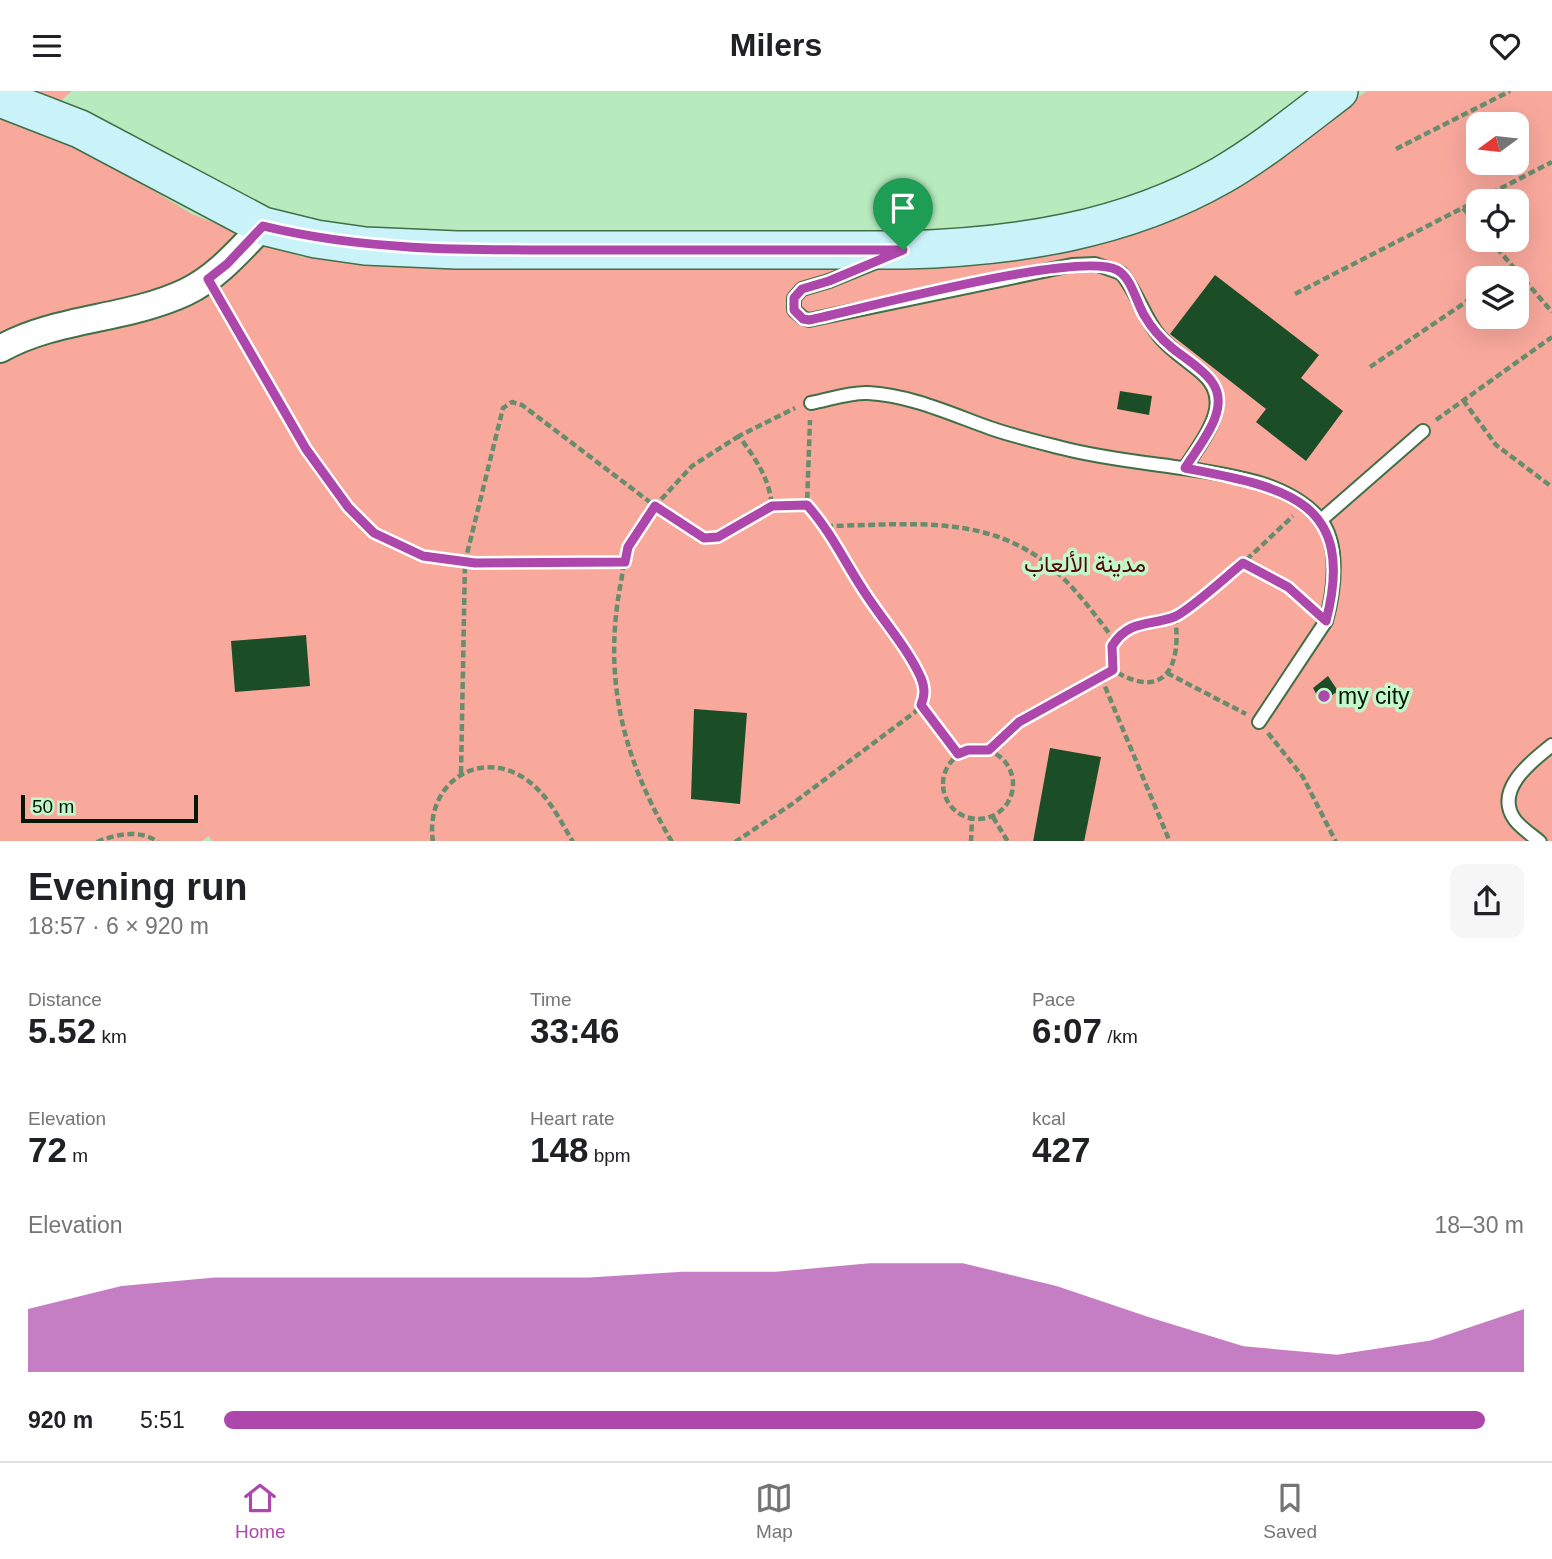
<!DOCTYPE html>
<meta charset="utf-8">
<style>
body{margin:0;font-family:Helvetica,Vazirmatn,sans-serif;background:#f6f6f6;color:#202124;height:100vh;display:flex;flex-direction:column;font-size:26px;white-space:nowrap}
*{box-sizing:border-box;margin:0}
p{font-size:23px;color:#757577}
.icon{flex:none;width:38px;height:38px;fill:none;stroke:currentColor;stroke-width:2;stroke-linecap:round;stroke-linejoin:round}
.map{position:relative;height:750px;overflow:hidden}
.drawer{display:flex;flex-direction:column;background:#fff;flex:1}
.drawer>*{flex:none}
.needle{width:46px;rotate:255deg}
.fabs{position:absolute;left:1466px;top:21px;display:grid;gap:14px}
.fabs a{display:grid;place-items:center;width:63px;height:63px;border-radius:14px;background:#fff;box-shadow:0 7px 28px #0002;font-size:35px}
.scale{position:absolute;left:21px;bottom:18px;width:177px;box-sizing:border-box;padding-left:7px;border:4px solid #051808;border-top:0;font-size:19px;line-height:24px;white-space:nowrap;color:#051808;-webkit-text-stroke:5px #c4f8cb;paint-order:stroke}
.pin{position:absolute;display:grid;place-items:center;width:60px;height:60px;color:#fff;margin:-72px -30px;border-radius:50% 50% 50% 0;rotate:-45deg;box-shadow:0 0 7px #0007}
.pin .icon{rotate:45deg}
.round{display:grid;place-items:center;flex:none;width:74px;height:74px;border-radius:14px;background:#f6f6f6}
.headline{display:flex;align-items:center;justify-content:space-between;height:119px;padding:0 28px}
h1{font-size:38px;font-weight:600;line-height:52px}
.metrics{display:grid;grid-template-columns:repeat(3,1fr);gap:10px;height:119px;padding:7px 28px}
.metrics div{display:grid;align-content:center}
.metrics b{font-size:35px;font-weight:600}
.metrics small{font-size:19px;font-weight:400}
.metrics p{font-size:19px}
.chart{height:196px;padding:14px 28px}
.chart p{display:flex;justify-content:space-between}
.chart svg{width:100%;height:126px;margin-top:7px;fill:#ad47ab;opacity:.7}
ul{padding:0 28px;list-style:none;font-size:23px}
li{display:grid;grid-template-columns:112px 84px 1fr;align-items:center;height:52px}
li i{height:18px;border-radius:9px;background:#ad47ab}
header{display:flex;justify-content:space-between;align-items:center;height:91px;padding:0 28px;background:#fff;font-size:32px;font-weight:600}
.dock{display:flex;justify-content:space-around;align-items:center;height:98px;border-top:2px solid #e0e0e0;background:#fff;font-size:19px;color:#757577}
.dock a{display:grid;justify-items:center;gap:4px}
.dock .on{color:#ad47ab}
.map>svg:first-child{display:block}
.green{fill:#f9a89c;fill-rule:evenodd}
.building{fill:#1b4d26}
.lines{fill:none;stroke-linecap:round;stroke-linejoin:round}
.service-casing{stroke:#406f48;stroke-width:16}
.minor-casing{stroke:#406f48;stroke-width:30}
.secondary-casing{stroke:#406f48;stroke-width:40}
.path{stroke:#688d6d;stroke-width:4.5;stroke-dasharray:7 3.5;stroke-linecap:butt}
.service{stroke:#fff;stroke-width:12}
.minor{stroke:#fff;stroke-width:26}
.secondary{stroke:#caf3f9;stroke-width:37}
.route-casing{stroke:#fff;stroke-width:14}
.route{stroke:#ad47ab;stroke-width:9}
.poi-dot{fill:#ad47ab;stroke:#c4f8cb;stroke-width:2.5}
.labels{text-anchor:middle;stroke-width:7;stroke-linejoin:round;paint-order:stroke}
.park-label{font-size:23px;fill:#510b08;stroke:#c4f8cb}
.poi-label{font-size:23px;fill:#051808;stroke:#c4f8cb;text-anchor:start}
</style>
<header><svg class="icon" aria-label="menu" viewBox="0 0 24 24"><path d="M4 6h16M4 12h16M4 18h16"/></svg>Milers<svg class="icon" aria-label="heart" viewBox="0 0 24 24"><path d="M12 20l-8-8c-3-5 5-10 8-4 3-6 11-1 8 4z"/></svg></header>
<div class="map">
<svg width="1552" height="751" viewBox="0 0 1552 751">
<rect width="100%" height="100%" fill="#b7ebbe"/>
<path class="green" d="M0,0H72L35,33L93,63L192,123L302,166L380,173L945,172L1262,74L1367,0H1552V750L212,751L209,745L201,751L0,750ZM1479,33H1517V72H1479ZM1479,110H1517V149H1479ZM1479,187H1517V226H1479Z"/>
<path class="building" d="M1215,184L1319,264L1301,287L1343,320L1306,370L1256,331L1266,318L1170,243Z
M1120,300L1152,305L1149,324L1117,318Z
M306,544L310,595L235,601L231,550Z
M1328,585L1338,600L1321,612L1313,597Z
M694,618L747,622L740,713L691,708Z
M1050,657L1101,666L1084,751H1033Z"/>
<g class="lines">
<g class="service-casing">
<path id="service" d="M876,171L829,190L802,198L794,207V219L803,227L809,229L1072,174L1095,173L1121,182C1137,200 1144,227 1160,246C1172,260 1188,270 1202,282C1236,311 1203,347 1185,377
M811,312C828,309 850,301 868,302C910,304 951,323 990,337C1013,345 1038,351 1062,357C1127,374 1196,374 1260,392C1282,399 1304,410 1319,427C1341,452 1334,501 1326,530L1259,631
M1321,429L1423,340
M1540,751C1532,744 1521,737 1515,729C1493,699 1532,670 1552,654"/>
</g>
<g class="minor-casing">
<path id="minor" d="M0,258C56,226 127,229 186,201C217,186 239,160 263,135"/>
</g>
<g class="secondary-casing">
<path id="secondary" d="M0,7L80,38L263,135L316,148L365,155L457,159H903C1014,156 1124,140 1222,84C1263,60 1301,29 1339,0"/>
</g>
<path class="path" d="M1396,58L1510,0
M1463,117L1479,135
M1490,149L1552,221
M1501,187L1515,178
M1295,203L1552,71
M220,208L306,358L347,416L374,442L423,465L475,472L625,471
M1370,276L1479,202
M1463,309L1496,354L1552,396
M1436,329L1552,246
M772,415L807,414
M826,435C913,434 997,420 1064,488C1083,507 1099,529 1115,550
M1243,472L1288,496L1313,516
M1175,526C1182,573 1166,612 1113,579L1112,555L1126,540L1134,536L1175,526L1243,472L1293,425
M1167,582L1246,623
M1101,586L1170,751
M921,614L958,663
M1268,642L1303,686L1336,751
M943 693a35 35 0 1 1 70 0a35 35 0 1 1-70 0Z
M989,659L1019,631L1113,579
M461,682L465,471L503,317L512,311L522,314L655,415L692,375L739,345
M993,726L1008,751
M97,751C116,743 140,738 158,751
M433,751C424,693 479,655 527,689C548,704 560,729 573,751
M672,751C624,669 603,591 620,496C623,484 623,466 629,455C635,441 646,428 655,415L704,447L718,446L772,415C769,386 756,369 739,345L795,317
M735,751L792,713L915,621C923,611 926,603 922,591C914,563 883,530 866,505C846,474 832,442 807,414L810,329
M971,751L972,728"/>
<use href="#service" class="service"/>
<use href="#minor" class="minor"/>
<use href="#secondary" class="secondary"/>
</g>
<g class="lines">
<g class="route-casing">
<path id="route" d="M263,135C369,161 476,159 585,159C691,159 797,159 903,159L829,190L802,198L794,207V219L803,228L809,229C863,218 1078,159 1117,179C1131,186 1136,210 1144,224C1151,236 1160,247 1171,256C1184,267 1202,277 1212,291C1232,318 1199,354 1185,377C1282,396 1358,407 1326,530L1288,496L1243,472C1228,484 1189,520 1174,526C1150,535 1129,528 1112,555L1113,579L1019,631L989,659H968L958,663L921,614C925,604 925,597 921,587C908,558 885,532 867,505C846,474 832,442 807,414L772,415L718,446L704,447L655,415L628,456L625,471L475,472L423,465L374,442L348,416L306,358L208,188L227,173Z"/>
</g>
<use href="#route" class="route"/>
</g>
<circle class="poi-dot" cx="1324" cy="605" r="7"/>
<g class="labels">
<g class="park-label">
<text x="1085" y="481">مدينة الألعاب</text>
</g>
<g class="poi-label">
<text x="1338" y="613">my city</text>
</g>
</g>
</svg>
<div class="fabs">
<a><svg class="needle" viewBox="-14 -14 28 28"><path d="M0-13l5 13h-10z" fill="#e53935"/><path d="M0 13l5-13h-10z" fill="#757577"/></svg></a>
<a><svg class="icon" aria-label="locate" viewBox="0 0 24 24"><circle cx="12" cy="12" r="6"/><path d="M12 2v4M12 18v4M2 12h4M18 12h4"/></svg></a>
<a><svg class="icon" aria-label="layers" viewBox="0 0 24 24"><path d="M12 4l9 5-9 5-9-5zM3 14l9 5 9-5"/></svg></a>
</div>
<div class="scale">50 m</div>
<div class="pin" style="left:903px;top:159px;background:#1e9e55"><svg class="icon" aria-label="arrive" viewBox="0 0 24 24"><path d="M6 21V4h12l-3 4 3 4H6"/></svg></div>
</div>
<section class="drawer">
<div class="headline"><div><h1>Evening run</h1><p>18:57 · 6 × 920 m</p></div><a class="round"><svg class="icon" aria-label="share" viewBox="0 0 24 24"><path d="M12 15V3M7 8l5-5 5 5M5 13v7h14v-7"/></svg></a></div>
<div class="metrics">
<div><p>Distance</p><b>5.52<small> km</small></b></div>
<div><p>Time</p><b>33:46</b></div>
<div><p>Pace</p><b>6:07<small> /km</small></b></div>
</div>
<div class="metrics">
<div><p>Elevation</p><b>72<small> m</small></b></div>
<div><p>Heart rate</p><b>148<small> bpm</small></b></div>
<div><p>kcal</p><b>427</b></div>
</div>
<div class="chart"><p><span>Elevation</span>18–30 m</p>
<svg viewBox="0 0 160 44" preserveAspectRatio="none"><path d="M0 44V22L10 14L20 11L30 11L40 11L50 11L60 11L70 9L80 9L90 6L100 6L110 14L120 25L130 35L140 38L150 33L160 22V44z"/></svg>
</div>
<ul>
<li><b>920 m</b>5:51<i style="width:97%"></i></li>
</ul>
</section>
<nav class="dock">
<a class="on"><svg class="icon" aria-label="home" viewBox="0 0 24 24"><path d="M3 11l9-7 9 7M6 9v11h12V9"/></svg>Home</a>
<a><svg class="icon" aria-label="map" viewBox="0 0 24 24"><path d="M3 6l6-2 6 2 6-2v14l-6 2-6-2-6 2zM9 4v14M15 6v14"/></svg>Map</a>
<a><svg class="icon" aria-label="saved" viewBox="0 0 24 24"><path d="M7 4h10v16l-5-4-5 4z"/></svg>Saved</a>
</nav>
